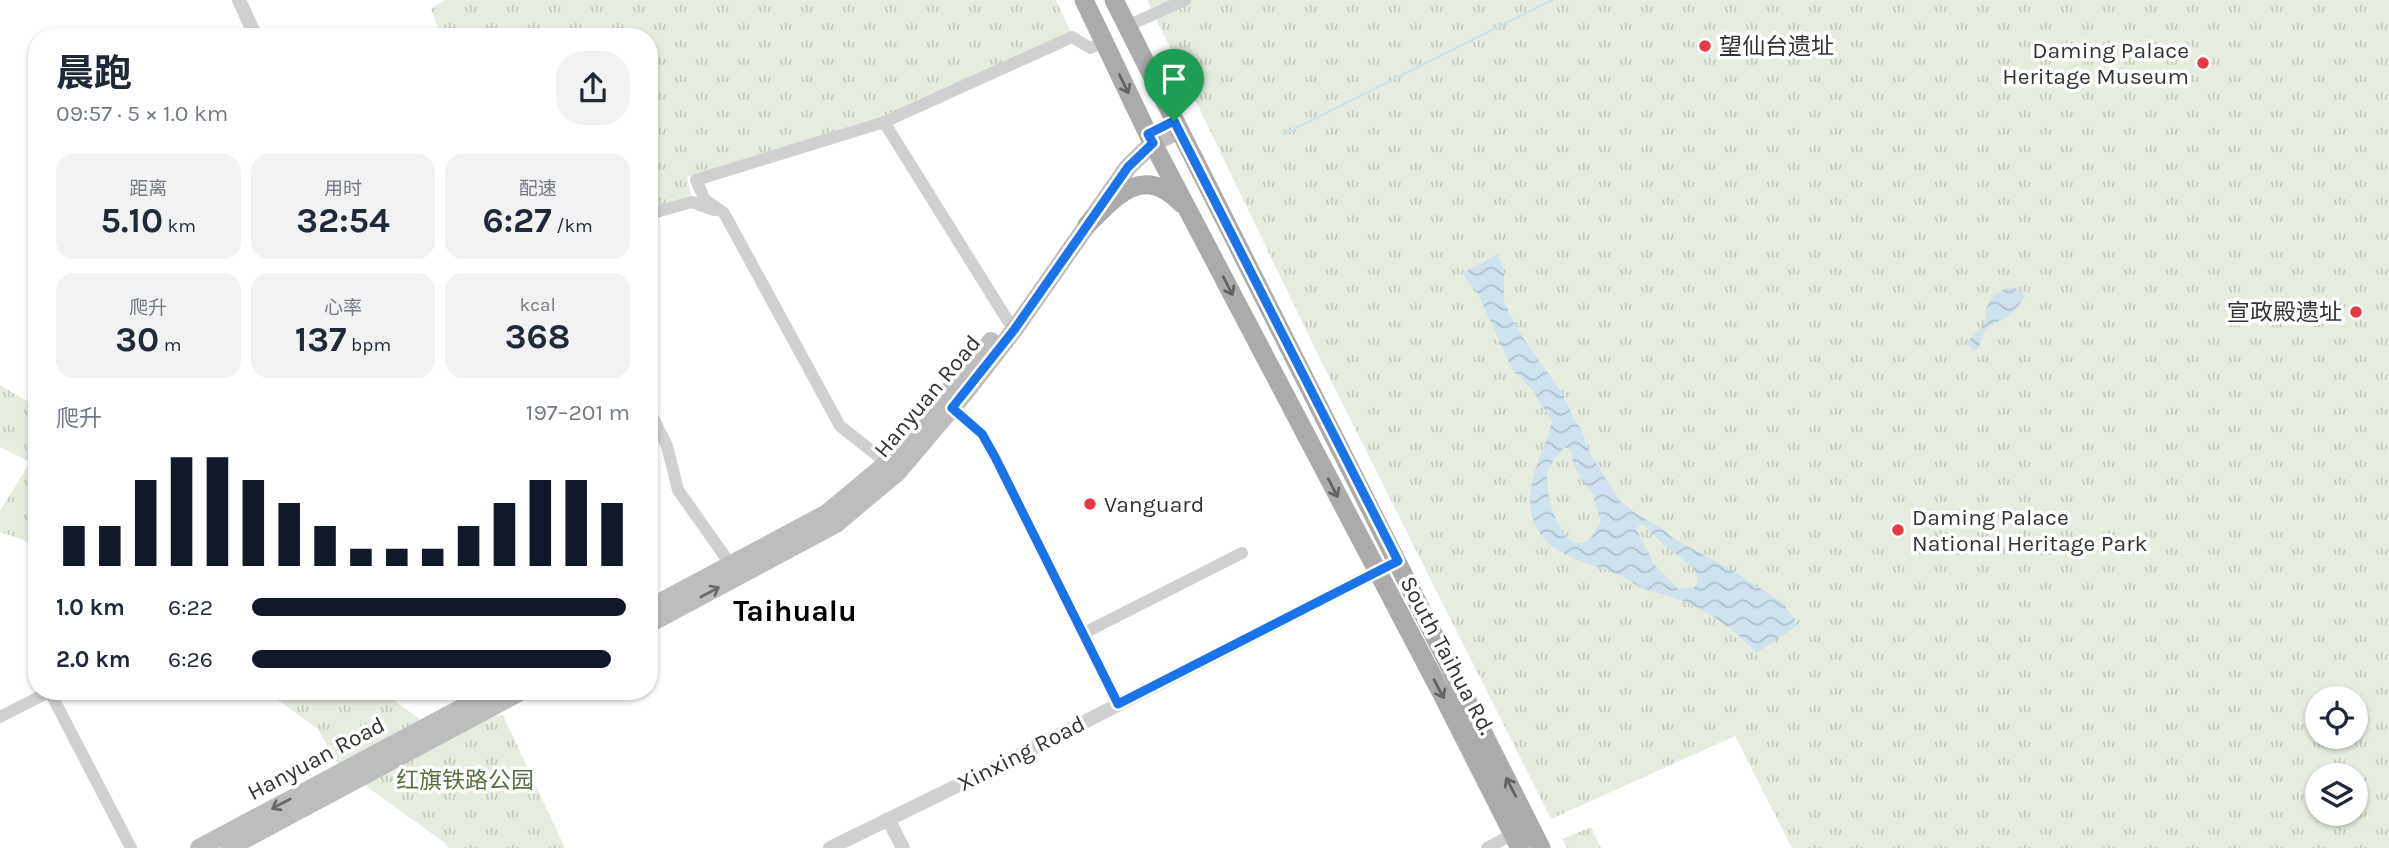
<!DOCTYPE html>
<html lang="zh">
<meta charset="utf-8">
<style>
body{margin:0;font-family:Karla,"Noto Sans SC",sans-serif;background:#f2f2f3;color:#1f2937;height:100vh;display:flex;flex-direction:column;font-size:26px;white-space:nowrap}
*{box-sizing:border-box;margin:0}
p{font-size:23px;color:#747a83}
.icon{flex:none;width:38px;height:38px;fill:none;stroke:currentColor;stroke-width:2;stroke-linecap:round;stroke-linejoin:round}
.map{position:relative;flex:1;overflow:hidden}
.details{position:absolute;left:28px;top:28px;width:630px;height:672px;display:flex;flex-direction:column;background:#fff;border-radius:28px;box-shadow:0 2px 5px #0004}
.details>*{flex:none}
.tools{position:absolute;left:2305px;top:686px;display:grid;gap:14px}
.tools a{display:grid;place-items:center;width:63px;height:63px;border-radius:50%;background:#fff;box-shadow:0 2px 5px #0004;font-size:35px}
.pin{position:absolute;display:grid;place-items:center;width:60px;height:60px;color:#fff;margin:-72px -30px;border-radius:50% 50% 50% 0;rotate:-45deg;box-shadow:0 0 7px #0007}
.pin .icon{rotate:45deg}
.round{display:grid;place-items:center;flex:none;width:74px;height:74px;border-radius:28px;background:#f2f2f3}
.summary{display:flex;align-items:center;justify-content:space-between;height:119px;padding:0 28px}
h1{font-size:38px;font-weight:700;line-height:52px}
.figures{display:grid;grid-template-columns:repeat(3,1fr);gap:10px;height:119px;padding:7px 28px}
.figures div{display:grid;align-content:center;border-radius:18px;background:#f2f2f3;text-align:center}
.figures b{font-size:35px;font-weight:700}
.figures small{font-size:19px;font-weight:400}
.figures p{font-size:19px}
.chart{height:196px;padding:14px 28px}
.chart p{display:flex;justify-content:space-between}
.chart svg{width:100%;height:126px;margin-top:7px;stroke:#111827;stroke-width:6}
ul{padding:0 28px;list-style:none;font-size:23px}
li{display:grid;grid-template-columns:112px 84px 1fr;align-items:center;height:52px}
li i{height:18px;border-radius:9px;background:#111827}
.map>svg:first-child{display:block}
.park{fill:url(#park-tufts);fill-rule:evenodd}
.water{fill:url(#water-waves);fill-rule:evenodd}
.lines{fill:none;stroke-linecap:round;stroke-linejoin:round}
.stream{stroke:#cfe2ee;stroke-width:2.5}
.minor{stroke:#d0d0d0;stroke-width:12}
.tertiary{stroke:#d0d0d0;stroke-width:14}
.secondary{stroke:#bdbdbd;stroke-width:18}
.primary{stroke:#ababab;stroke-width:19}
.oneway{stroke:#636363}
.oneway2{stroke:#6a6a6a}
.route-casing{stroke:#fff;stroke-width:14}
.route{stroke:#1a73e8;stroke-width:9}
.poi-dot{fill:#e63946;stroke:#fff;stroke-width:2.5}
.labels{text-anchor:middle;stroke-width:7;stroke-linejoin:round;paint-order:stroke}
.poi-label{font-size:23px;fill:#333;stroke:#fff;text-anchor:start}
.street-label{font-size:23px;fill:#333;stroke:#fff}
.park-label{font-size:23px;fill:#56703f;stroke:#fff}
.district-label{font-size:30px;font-weight:bold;fill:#000;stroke:#fff}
</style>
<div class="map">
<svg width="2389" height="848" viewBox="0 0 2389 848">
<defs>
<pattern id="park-tufts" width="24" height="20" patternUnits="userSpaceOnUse" patternTransform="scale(1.75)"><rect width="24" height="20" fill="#e6ecdf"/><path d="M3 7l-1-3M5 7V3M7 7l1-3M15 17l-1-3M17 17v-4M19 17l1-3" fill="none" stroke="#c6cbc0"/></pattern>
<pattern id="water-waves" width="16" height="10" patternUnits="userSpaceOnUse" patternTransform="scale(1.75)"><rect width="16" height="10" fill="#cfe2ee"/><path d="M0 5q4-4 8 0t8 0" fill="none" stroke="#b2c2cd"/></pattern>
</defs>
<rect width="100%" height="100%" fill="#fff"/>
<path class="park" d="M445,0H1056L1071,33L885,115L687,177L692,199L649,211V37H442L431,9Z
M1147,0H2389V848H1792L1735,736L1551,819L1321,361ZM2317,698H2356V737H2317ZM2317,775H2356V814H2317Z
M0,385L37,407V545L0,532V511L30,462L0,447Z
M265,691H381L421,720L503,715L565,848H448L445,843L363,784L337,762L318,729Z
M1591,827L1601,848H1567L1562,839Z"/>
<path class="water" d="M1498,254L1504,270V301L1513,321L1527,344L1563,394L1574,419L1581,429L1590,453L1619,500L1638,515L1660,527L1673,538L1735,572L1783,603L1798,625L1756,653C1741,636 1722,621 1702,610C1683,599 1662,595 1642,588C1635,585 1630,580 1623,577C1591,562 1545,558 1533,519C1522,484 1545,453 1552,421L1531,388L1513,371L1478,294L1462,273ZM1564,447L1570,449L1574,466L1581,480L1592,492L1601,521C1598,525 1596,531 1593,535C1566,568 1544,495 1547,476C1548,466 1558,455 1564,447ZM1643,524L1664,545L1694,568L1698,581L1695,587L1678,589L1654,564L1637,531L1638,527Z
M2006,288C2015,287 2020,289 2025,296C2022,302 2012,314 2006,318C1999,322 1991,323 1986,330C1980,338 1982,344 1975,351L1972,350L1967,342L1985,324C1986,302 1988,299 2006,288Z"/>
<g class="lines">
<path class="stream" d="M1284,134L1552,0"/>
<path class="minor" d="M1127,26L1185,0
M884,122L1008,321
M649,214L692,202L714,210
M952,408L982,434L995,457L1118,704
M649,410L667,446L678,490L731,565
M887,463L840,426L724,213L705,200L696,180L884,122L1072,37L1090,48L1104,42
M1084,633L1242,553
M50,692L131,848
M0,717L51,691
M1487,848L1513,834"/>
<path class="tertiary" d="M239,0L256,37
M888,819L903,848
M830,848L1024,753L1384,568"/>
<path class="secondary" d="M649,608L827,513L887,463L991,341
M649,624L836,524L898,472L965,393L1014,330L1128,167L1153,143L1179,130
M199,848L493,691
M229,848L522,691"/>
<path class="primary" d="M1084,0L1148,134L1441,692L1520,848
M1114,0L1541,848
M1087,225C1117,195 1143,164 1181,203"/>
</g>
<defs><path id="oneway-shaft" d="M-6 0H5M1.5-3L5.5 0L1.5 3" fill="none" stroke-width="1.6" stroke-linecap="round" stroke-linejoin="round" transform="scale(1.75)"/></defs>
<g class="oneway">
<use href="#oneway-shaft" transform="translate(1124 84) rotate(64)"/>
<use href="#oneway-shaft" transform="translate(1228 286) rotate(63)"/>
<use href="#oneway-shaft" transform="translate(1333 488) rotate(63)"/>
<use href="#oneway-shaft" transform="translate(1439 689) rotate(62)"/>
<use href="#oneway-shaft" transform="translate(1511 787) rotate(-117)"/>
</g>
<g class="oneway2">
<use href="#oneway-shaft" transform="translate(710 592) rotate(-28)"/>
<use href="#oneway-shaft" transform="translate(281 804) rotate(152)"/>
</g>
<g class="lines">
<g class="route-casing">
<path id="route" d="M1174,121L1398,561L1118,704L995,457L982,434L952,408L1014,330L1128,167L1153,143L1148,134Z"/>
</g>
<use href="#route" class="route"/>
</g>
<g class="poi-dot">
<circle cx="1705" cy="46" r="7"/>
<circle cx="2203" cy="63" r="7"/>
<circle cx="2356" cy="312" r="7"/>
<circle cx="1090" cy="504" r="7"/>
<circle cx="1898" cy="530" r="7"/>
</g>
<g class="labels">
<g class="poi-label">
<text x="1719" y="54">望仙台遗址</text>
<text x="2189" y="58" text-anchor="end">Daming Palace<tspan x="2189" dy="26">Heritage Museum</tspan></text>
<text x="2342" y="320" text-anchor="end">宣政殿遗址</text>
<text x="1104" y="512">Vanguard</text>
<text x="1912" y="525">Daming Palace<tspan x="1912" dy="26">National Heritage Park</tspan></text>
</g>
<g class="street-label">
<text transform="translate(927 396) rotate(-50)" y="8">Hanyuan Road</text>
<text transform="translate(1448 655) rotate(62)" y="8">South Taihua Rd.</text>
<text transform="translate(1021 753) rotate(-27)" y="8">Xinxing Road</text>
<text transform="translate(316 758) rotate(-28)" y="8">Hanyuan Road</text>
</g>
<g class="park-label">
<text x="465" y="788">红旗铁路公园</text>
</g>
<g class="district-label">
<text x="795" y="621">Taihualu</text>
</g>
</g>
</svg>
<div class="tools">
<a><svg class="icon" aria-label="locate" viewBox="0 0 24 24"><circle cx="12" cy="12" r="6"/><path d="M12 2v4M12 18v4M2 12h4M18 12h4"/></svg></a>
<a><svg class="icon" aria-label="layers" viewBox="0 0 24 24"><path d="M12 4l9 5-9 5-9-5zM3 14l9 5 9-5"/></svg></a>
</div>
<div class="pin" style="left:1174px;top:121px;background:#1e9e55"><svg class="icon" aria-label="arrive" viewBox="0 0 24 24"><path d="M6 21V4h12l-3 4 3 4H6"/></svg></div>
<section class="details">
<div class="summary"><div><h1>晨跑</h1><p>09:57 · 5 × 1.0 km</p></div><a class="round"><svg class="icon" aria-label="share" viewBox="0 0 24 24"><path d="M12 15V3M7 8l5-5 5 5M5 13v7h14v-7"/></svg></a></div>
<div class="figures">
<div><p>距离</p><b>5.10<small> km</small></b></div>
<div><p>用时</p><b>32:54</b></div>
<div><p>配速</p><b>6:27<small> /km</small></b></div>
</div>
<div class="figures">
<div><p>爬升</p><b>30<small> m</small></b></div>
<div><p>心率</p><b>137<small> bpm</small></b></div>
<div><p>kcal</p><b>368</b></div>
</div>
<div class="chart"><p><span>爬升</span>197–201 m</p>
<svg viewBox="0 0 160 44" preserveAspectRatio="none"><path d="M5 44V30M15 44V30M25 44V14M35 44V6M45 44V6M55 44V14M65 44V22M75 44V30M85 44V38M95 44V38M105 44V38M115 44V30M125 44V22M135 44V14M145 44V14M155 44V22"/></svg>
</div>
<ul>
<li><b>1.0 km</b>6:22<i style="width:99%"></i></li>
<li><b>2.0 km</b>6:26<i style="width:95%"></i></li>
</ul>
</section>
</div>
